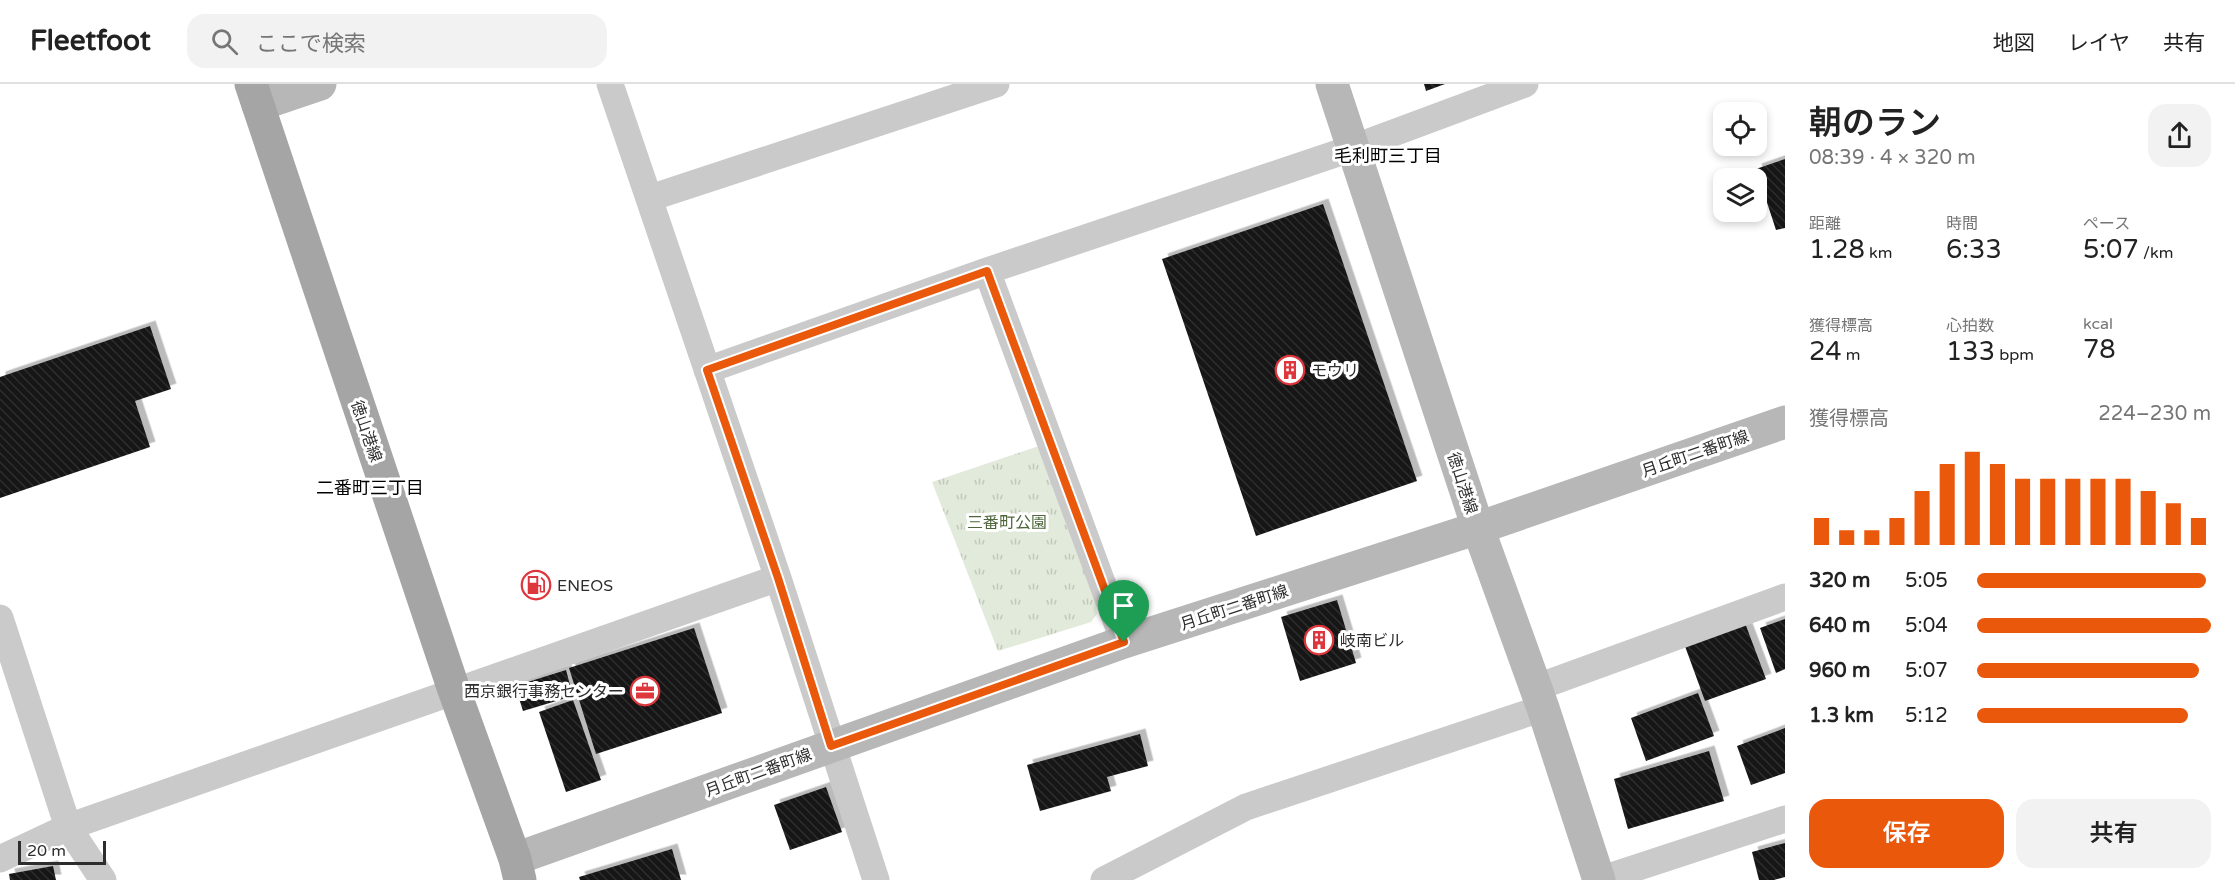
<!DOCTYPE html>
<html lang="ja">
<meta charset="utf-8">
<style>
body{margin:0;font-family:"Varela Round","Noto Sans JP",sans-serif;background:#f2f2f2;color:#222;height:100vh;display:flex;flex-direction:column;font-size:22px;white-space:nowrap}
*{box-sizing:border-box;margin:0}
p{font-size:20px;color:#767676}
.icon{flex:none;width:33px;height:33px;fill:none;stroke:currentColor;stroke-width:2;stroke-linecap:round;stroke-linejoin:round}
.map{position:relative;flex:1;overflow:hidden}
.side{display:flex;flex-direction:column;background:#fff;width:450px}
.side>*{flex:none}
.tools{position:absolute;left:1713px;top:18px;display:grid;gap:12px}
.tools a{display:grid;place-items:center;width:54px;height:54px;border-radius:12px;background:#fff;box-shadow:0 3px 9px #0003;font-size:30px}
.scale{position:absolute;left:18px;bottom:15px;width:88px;box-sizing:border-box;padding-left:6px;border:3px solid #2d2d2d;border-top:0;font-size:16px;line-height:21px;white-space:nowrap;color:#2d2d2d;-webkit-text-stroke:4px #fff;paint-order:stroke}
.pin{position:absolute;display:grid;place-items:center;width:51px;height:51px;color:#fff;margin:-62px -26px;border-radius:50% 50% 50% 0;rotate:-45deg;box-shadow:0 0 6px #0007}
.pin .icon{rotate:45deg}
.round{display:grid;place-items:center;flex:none;width:63px;height:63px;border-radius:18px;background:#f2f2f2}
.overview{display:flex;align-items:center;justify-content:space-between;height:102px;padding:0 24px}
h1{font-size:33px;font-weight:600;line-height:45px}
.metrics{display:grid;grid-template-columns:repeat(3,1fr);gap:9px;height:102px;padding:6px 24px}
.metrics div{display:grid;align-content:center}
.metrics b{font-size:26px;font-weight:600}
.metrics small{font-size:16px;font-weight:400}
.metrics p{font-size:16px}
.chart{height:168px;padding:12px 24px}
.chart p{display:flex;justify-content:space-between}
.chart svg{width:100%;height:108px;margin-top:6px;stroke:#ea580c;stroke-width:6}
.button{display:flex;gap:12px;margin-top:auto;padding:12px 24px}
.button a{flex:1;height:69px;border-radius:18px;background:#ea580c;color:#fff;font-size:24px;font-weight:600;line-height:69px;text-align:center}
.button a+a{background:#f2f2f2;color:#222}
ul{padding:0 24px;list-style:none;font-size:20px}
li{display:grid;grid-template-columns:96px 72px 1fr;align-items:center;height:45px}
li i{height:15px;border-radius:8px;background:#ea580c}
header{display:flex;align-items:center;gap:36px;box-sizing:border-box;height:84px;padding:0 30px;background:#fff;border-bottom:2px solid #e0e0e0}
header strong{font-size:28px}
nav{display:flex;gap:33px;margin-inline-start:auto;font-size:21px}
.search{width:420px;height:54px;background:#f2f2f2;display:flex;align-items:center;gap:15px;box-sizing:border-box;padding:0 21px;border-radius:18px;color:#767676;font-size:22px}
main{display:flex;flex:1;min-height:0}
.map>svg:first-child{display:block}
.grass{fill:url(#grass-tufts)}
.building{fill:url(#building-back-hatch);filter:url(#shadow)}
.lines{fill:none;stroke-linecap:round;stroke-linejoin:round}
.street{stroke:#cacaca;stroke-width:27}
.secondary{stroke:#b7b7b7;stroke-width:33}
.primary{stroke:#a5a5a5;stroke-width:33}
.route-casing{stroke:#fff;stroke-width:12}
.route{stroke:#ea580c;stroke-width:8}
.labels{text-anchor:middle;stroke-width:6;stroke-linejoin:round;paint-order:stroke}
.poi-label{font-size:16px;fill:#2d2d2d;stroke:#fff;text-anchor:start}
.street-label{font-size:16px;fill:#2d2d2d;stroke:#fff}
.park-label{font-size:16px;fill:#4e663c;stroke:#fff}
.neighbourhood-label{font-size:18px;fill:#000;stroke:#fff}
</style>
<header>
<strong>Fleetfoot</strong>
<div class="search"><svg class="icon" aria-label="search" viewBox="0 0 24 24"><circle cx="10" cy="10" r="6"/><path d="M15 15l6 6"/></svg>ここで検索</div>
<nav><a>地図</a><a>レイヤ</a><a>共有</a></nav>
</header>
<main>
<div class="map">
<svg width="1785" height="796" viewBox="0 0 1785 796">
<defs>
<pattern id="grass-tufts" width="24" height="20" patternUnits="userSpaceOnUse" patternTransform="scale(1.5)"><rect width="24" height="20" fill="#e2eadb"/><path d="M3 7l-1-3M5 7V3M7 7l1-3M15 17l-1-3M17 17v-4M19 17l1-3" fill="none" stroke="#c2c9bc"/></pattern>
<pattern id="building-back-hatch" width="6" height="6" patternUnits="userSpaceOnUse" patternTransform="scale(1.5)"><rect width="6" height="6" fill="#141414"/><path d="M-1 5l2 2M0 0l6 6M5-1l2 2" fill="none" stroke="#2e2e2e"/></pattern>
<filter id="shadow"><feDropShadow dx="5.5" dy="-5.5" stdDeviation="0" flood-color="#0004"/></filter>
</defs>
<rect width="100%" height="100%" fill="#fff"/>
<path class="grass" d="M1039,362L1095,512L1097,530L1091,538L998,567L932,398Z"/>
<path class="building" d="M1424,0H1445L1426,7Z
M1785,75V144L1776,146L1756,85Z
M1323,120L1417,397L1256,452L1162,175Z
M150,242L171,305L135,317L150,363L0,414V293Z
M1337,516L1356,579L1300,597L1281,533Z
M1742,531L1766,595L1705,617L1682,554Z
M1785,535V585L1776,589L1760,544Z
M694,544L722,629L596,670L569,584Z
M566,586L573,612L523,627L515,602Z
M1698,609L1714,652L1646,677L1631,634Z
M573,616L601,696L566,708L539,628Z
M1785,644V689L1751,701L1737,662Z
M1140,650L1148,682L1107,693L1111,707L1040,727L1027,681Z
M1709,667L1724,717L1628,745L1614,695Z
M826,703L842,748L790,766L774,721Z
M1785,759V793L1774,796H1759L1752,768Z
M672,765L681,796H580L579,793Z
M53,782L56,796H10L9,790Z"/>
<g class="lines">
<path class="street" d="M610,0L778,494L876,796
M650,114L996,0
M987,187L1124,558
M707,286L987,187L1353,64L1525,0
M0,534L68,743L103,796
M1535,604L1785,513
M0,775L68,743L778,494
M1104,796L1246,723L1543,624
M1599,796L1785,735"/>
<path class="secondary" d="M1332,0L1478,444L1543,624L1599,796
M258,21L320,0
M515,775L1124,558L1478,444L1785,338"/>
<path class="primary" d="M251,0L454,606L515,775L520,796"/>
</g>
<g class="lines">
<g class="route-casing">
<path id="route" d="M987,187L1124,558L831,662L778,494L707,286Z"/>
</g>
<use href="#route" class="route"/>
</g>
<defs>
<g id="building-ring" transform="scale(1.5)"><circle r="9.5" fill="#fff" stroke="#dd363c" stroke-width="1.5"/><path d="M-4-6H4V6H1V3H-1V6H-4ZM-2.5-4.3h1.7v1.8h-1.7ZM.8-4.3h1.7v1.8H.8ZM-2.5-1h1.7V.8h-1.7ZM.8-1h1.7V.8H.8Z" fill="#dd363c"/></g>
<g id="fuel-ring" transform="scale(1.5)"><circle r="9.5" fill="#fff" stroke="#dd363c" stroke-width="1.5"/><path d="M-5.5-6h7V0h2V4h1.3V-2.5L3-4.5l.8-.8L6-3V5H2.5V1h-1V6h-7ZM-4.2-4.7v3.2H.2V-4.7Z" fill="#dd363c"/></g>
<g id="office-ring" transform="scale(1.5)"><circle r="9.5" fill="#fff" stroke="#dd363c" stroke-width="1.5"/><path d="M-6-3h4V-5.5h4V-3h4V5H-6ZM-1-4.5V-3h2v-1.5ZM-6 0V1H6V0Z" fill="#dd363c"/></g>
</defs>
<g fill-rule="evenodd">
<use href="#building-ring" x="1290" y="286"/>
<use href="#fuel-ring" x="536" y="501"/>
<use href="#building-ring" x="1319" y="556"/>
<use href="#office-ring" x="645" y="607"/>
</g>
<g class="labels">
<g class="poi-label">
<text x="1311" y="292">モウリ</text>
<text x="557" y="507">ENEOS</text>
<text x="1340" y="562">岐南ビル</text>
<text x="624" y="613" text-anchor="end">西京銀行事務センター</text>
</g>
<g class="street-label">
<text transform="translate(367 347) rotate(71)" y="6">徳山港線</text>
<text transform="translate(1695 369) rotate(-19)" y="6">月丘町二番町線</text>
<text transform="translate(1463 399) rotate(72)" y="6">徳山港線</text>
<text transform="translate(1234 523) rotate(-18)" y="6">月丘町二番町線</text>
<text transform="translate(758 688) rotate(-20)" y="6">月丘町二番町線</text>
</g>
<g class="park-label">
<text x="1007" y="444">三番町公園</text>
</g>
<g class="neighbourhood-label">
<text x="1388" y="78">毛利町三丁目</text>
<text x="370" y="410">二番町三丁目</text>
</g>
</g>
</svg>
<div class="tools">
<a><svg class="icon" aria-label="locate" viewBox="0 0 24 24"><circle cx="12" cy="12" r="6"/><path d="M12 2v4M12 18v4M2 12h4M18 12h4"/></svg></a>
<a><svg class="icon" aria-label="layers" viewBox="0 0 24 24"><path d="M12 4l9 5-9 5-9-5zM3 14l9 5 9-5"/></svg></a>
</div>
<div class="scale">20 m</div>
<div class="pin" style="left:1124px;top:558px;background:#1e9e55"><svg class="icon" aria-label="arrive" viewBox="0 0 24 24"><path d="M6 21V4h12l-3 4 3 4H6"/></svg></div>
</div>
<section class="side">
<div class="overview"><div><h1>朝のラン</h1><p>08:39 · 4 × 320 m</p></div><a class="round"><svg class="icon" aria-label="share" viewBox="0 0 24 24"><path d="M12 15V3M7 8l5-5 5 5M5 13v7h14v-7"/></svg></a></div>
<div class="metrics">
<div><p>距離</p><b>1.28<small> km</small></b></div>
<div><p>時間</p><b>6:33</b></div>
<div><p>ペース</p><b>5:07<small> /km</small></b></div>
</div>
<div class="metrics">
<div><p>獲得標高</p><b>24<small> m</small></b></div>
<div><p>心拍数</p><b>133<small> bpm</small></b></div>
<div><p>kcal</p><b>78</b></div>
</div>
<div class="chart"><p><span>獲得標高</span>224–230 m</p>
<svg viewBox="0 0 160 44" preserveAspectRatio="none"><path d="M5 44V33M15 44V38M25 44V38M35 44V33M45 44V22M55 44V11M65 44V6M75 44V11M85 44V17M95 44V17M105 44V17M115 44V17M125 44V17M135 44V22M145 44V27M155 44V33"/></svg>
</div>
<ul>
<li><b>320 m</b>5:05<i style="width:98%"></i></li>
<li><b>640 m</b>5:04<i style="width:100%"></i></li>
<li><b>960 m</b>5:07<i style="width:95%"></i></li>
<li><b>1.3 km</b>5:12<i style="width:90%"></i></li>
</ul>
<div class="button"><a>保存</a><a>共有</a></div>
</section>
</main>
